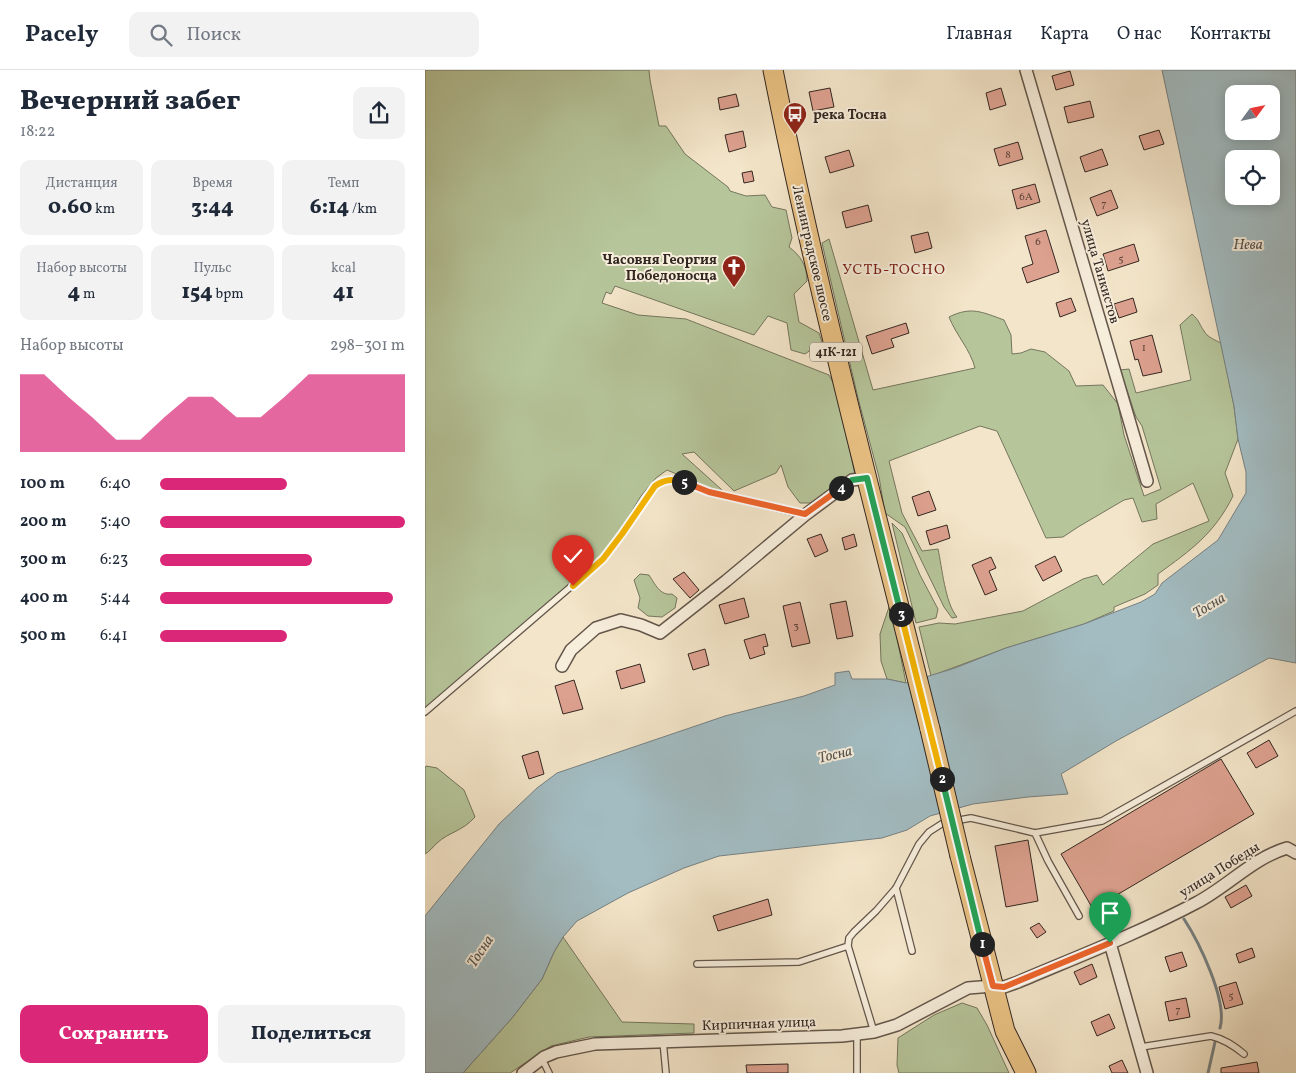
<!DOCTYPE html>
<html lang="ru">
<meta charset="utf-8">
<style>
body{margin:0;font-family:Vollkorn,serif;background:#f2f2f3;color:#1f2937;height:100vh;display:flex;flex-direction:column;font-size:19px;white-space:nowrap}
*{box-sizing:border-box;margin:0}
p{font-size:16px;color:#747a83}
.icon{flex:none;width:28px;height:28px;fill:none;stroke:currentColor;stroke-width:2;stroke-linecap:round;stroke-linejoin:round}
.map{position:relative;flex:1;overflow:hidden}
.panel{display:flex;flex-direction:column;background:#fff;width:425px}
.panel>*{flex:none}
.needle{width:32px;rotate:57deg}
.controls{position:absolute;left:800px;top:15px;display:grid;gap:10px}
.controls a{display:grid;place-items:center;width:55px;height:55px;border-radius:10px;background:#fff;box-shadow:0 2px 12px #0003;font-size:25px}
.pin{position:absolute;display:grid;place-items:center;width:42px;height:42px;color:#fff;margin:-51px -21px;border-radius:50% 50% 50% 0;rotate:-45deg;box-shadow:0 0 5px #0007}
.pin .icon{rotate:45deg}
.km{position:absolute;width:25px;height:25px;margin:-12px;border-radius:50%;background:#222;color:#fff;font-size:14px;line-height:25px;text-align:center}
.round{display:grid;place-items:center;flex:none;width:52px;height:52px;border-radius:10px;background:#f2f2f3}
.summary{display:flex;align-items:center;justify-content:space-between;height:85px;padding:0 20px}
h1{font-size:28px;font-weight:800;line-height:38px}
.stats{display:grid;grid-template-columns:repeat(3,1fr);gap:8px;height:85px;padding:5px 20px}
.stats div{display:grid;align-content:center;border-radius:10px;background:#f2f2f3;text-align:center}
.stats b{font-size:21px;font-weight:800}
.stats small{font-size:14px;font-weight:400}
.stats p{font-size:14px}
.chart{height:140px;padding:10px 20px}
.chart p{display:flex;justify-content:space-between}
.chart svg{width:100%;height:90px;margin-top:5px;fill:#db2777;opacity:.7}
.cta{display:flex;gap:10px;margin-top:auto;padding:10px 20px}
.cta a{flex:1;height:58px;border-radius:10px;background:#db2777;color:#fff;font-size:20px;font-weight:800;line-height:58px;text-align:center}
.cta a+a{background:#f2f2f3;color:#1f2937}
ul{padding:0 20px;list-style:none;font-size:16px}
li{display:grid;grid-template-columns:80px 60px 1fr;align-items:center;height:38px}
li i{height:12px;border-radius:6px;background:#db2777}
header{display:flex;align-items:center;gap:30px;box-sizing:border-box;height:70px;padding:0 25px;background:#fff;border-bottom:1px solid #e0e1e3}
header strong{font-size:24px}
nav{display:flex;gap:28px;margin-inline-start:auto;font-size:18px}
.search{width:350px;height:45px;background:#f2f2f3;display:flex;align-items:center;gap:12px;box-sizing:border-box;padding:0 18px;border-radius:10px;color:#747a83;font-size:19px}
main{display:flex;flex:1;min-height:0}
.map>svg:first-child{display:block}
.green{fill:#b6c59a;stroke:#74765e}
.water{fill:#a2bcc2;stroke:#768082;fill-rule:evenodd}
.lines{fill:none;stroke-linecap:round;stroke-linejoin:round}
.stream{stroke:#768082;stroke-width:3}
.building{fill:#dda18f;stroke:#332721}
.lane-casing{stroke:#63564b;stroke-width:8}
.street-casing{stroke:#63564b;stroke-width:14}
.primary-casing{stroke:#332721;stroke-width:21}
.lane{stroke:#f7eedc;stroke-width:5.5}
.street{stroke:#f7eedc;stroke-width:11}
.primary{stroke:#eac284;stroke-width:19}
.primary-bridge-casing{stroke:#332721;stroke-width:21;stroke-linecap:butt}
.primary-bridge{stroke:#eac284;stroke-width:19}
.split-1-casing{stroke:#fff;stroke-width:10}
.split-2-casing{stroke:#fff;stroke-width:10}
.split-3-casing{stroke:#fff;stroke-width:10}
.split-4-casing{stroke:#fff;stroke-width:10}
.split-5-casing{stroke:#fff;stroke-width:10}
.split-6-casing{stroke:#fff;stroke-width:10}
.split-1{stroke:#f0652b;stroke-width:6}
.split-2{stroke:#22a559;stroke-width:6}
.split-3{stroke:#f5b400;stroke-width:6}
.split-4{stroke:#22a559;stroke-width:6}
.split-5{stroke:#f0652b;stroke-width:6}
.split-6{stroke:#f5b400;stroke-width:6}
.labels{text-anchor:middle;stroke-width:4;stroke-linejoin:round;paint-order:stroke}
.number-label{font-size:11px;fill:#5e463c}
.shield{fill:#f7eedc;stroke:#6e6359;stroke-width:1}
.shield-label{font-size:12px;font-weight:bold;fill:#332721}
.poi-label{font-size:14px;font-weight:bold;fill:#332721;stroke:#f7eedc;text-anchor:start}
.street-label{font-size:14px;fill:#332721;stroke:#f7eedc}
.water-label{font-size:15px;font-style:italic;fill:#545451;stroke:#f7eedc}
.neighbourhood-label{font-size:15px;letter-spacing:1px;fill:#7a1f14;stroke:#f7eedc}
</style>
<header>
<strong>Pacely</strong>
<div class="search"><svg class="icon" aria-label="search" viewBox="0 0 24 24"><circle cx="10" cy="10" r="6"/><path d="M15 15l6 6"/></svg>Поиск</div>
<nav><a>Главная</a><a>Карта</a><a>О нас</a><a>Контакты</a></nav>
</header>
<main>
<section class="panel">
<div class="summary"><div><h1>Вечерний забег</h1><p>18:22</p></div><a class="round"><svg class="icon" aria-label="share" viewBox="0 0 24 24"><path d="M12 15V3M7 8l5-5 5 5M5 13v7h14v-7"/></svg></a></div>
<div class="stats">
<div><p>Дистанция</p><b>0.60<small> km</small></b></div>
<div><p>Время</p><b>3:44</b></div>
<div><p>Темп</p><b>6:14<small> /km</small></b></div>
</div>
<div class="stats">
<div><p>Набор высоты</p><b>4<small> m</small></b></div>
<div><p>Пульс</p><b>154<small> bpm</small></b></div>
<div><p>kcal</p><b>41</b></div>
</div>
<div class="chart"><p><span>Набор высоты</span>298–301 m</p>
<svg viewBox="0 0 160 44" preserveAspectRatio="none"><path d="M0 44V6L10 6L20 17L30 27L40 38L50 38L60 27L70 17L80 17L90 27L100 27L110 17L120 6L130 6L140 6L150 6L160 6V44z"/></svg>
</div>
<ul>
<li><b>100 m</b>6:40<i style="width:52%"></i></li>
<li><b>200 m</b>5:40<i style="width:100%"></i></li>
<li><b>300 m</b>6:23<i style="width:62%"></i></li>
<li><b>400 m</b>5:44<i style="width:95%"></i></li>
<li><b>500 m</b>6:41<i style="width:52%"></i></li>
</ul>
<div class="cta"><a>Сохранить</a><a>Поделиться</a></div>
</section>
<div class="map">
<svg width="871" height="1003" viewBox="0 0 871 1003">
<rect width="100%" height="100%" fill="#f3e5c9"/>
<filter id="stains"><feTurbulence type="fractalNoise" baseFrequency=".004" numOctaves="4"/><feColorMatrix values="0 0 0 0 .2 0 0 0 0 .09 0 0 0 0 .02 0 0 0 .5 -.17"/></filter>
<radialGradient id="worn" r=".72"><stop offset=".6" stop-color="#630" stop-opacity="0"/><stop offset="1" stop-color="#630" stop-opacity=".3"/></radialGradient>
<path class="green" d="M0,0H224L225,10L234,56H241L260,84L303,117L305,121L321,126L340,125L347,137L361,140L367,168L364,177C376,186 382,196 382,211L369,224L374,252L394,263L397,272L380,284L366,280L362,253L343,246L329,265L190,216L186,224L181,222L177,233L213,245L261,249L404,305L412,320L430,405L385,433H375L363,417L356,395L351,403L309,421L269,382L257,384L297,420L291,421L242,400L231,408L216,426L195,461L177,485L66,587L0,639Z
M404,169L448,320L550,298C545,279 531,265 524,247C546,236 557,242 579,250L586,265L587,284L596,283L606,279L620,282L644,301L651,316L678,315L693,334L699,365L719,426L736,419L717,356L711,347L695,300L704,299L711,323L766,310L755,255L767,244C775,251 774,254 779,261C782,267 790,270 796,273L809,336L813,369L800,403L808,426C789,464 766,480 733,504V515L720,524L689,537V541L659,554L581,578L506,606L494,557L514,553L530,554L598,541L658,509L672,505L678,515L728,474L784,451L768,413L731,434L732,449L717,452L708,428L699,430L653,457L638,467L621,468L572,361L555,356L464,391L477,443L497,481L513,479C517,497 520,533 532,547L527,548L519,537L480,457L460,443L454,407L433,328L397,173Z
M467,453L477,463L495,505L513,539L511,548L491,553Z
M215,504L224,505C230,514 235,526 247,524L252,528L250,538L237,547L223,546L213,538L215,528L209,510Z
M465,534L481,613L462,609L456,591L455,564Z
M1,696L12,698L39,720L50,747C38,761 24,762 12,773C8,777 5,781 0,784V698Z
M138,867L197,952L269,954V963L164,967L126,976L85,1003H38L87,948L117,909L129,882Z
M537,933L552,938L562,955L584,1003H474L472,995L473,968L509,945Z"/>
<path class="water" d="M737,0H871V593L844,588L691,671L636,704L643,724L603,727L548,734L505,746L482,760L457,768L294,786L259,798L203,823L152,851L138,867L129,882L117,909L87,948L38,1003H0V846L74,754L112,718L132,703L300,646L379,626L410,615V603L424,601L427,609H462L481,613L530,598L581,578L659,554L716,532L730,524L737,513L793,470L821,423V402L813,369L809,336ZM809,24H846V61H809ZM809,89H846V126H809Z"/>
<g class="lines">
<path class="stream" d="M759,849C774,872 803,931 795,958
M783,1003L790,972"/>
</g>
<path class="building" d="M645,1L649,15L631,20L627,6Z
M405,18L409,37L388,41L384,22Z
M576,18L581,35L565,40L561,23Z
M311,24L314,36L295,40L293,28Z
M665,31L669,47L643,53L639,37Z
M734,60L739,74L719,80L714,66Z
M318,61L321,77L304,82L300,65Z
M593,72L598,89L574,96L569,79Z
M677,79L683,95L660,102L655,87Z
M424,80L429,96L405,103L400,87Z
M327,101L329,111L319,113L317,103Z
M610,114L615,132L592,139L587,120Z
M686,120L693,138L672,146L665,128Z
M443,135L447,151L421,158L417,142Z
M621,160L634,202L602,213L597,198L608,194L600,166Z
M503,162L507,178L490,183L486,166Z
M709,174L714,191L683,201L678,184Z
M646,228L651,241L635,247L631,233Z
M708,228L712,242L694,248L689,234Z
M481,253L484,263L466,269L469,277L447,284L441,266Z
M727,265L737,302L718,306L713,289L710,290L705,271Z
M504,421L511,440L493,446L487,427Z
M522,455L525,468L505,475L501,461Z
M396,464L403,481L390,487L382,469Z
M429,464L432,476L420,480L417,468Z
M630,486L637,501L618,511L610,496Z
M566,487L571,498L564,501L572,520L560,525L547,495Z
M259,502L274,520L265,528L248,509Z
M319,528L324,547L300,554L294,535Z
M421,531L428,566L412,569L405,534Z
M375,532L385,573L367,577L358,536Z
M340,564L343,576L338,577L340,584L325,589L319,570Z
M280,579L284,595L268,600L263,584Z
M215,594L220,612L196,619L191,601Z
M149,610L158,639L138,644L130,616Z
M844,670L853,686L831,698L822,683Z
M113,681L119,704L104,709L97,686Z
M796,689L829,744L668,839L636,784Z
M603,770L613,831L581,837L570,776Z
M821,815L827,826L806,838L800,827Z
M343,829L347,845L293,861L288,846Z
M614,853L621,862L612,868L605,858Z
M827,878L830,887L814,893L811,884Z
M757,882L762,896L745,902L740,887Z
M667,894L672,907L655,915L649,902Z
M811,912L818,934L800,939L794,917Z
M761,928L765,947L744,951L740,932Z
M684,944L690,958L672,966L666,952Z
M697,990L703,1003H687L684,996Z
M832,992L834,1003H796V998Z
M363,994V1003H322L321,995Z"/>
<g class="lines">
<g class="lane-casing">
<path id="lane" d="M0,642L178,489L197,464L230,416L238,411L248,409L261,412L284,422L380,445
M610,763L623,791L654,846
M471,818L487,881
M272,894L374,892L423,876
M449,962L423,876L424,868L429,862L451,841L471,818L494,774L504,762L518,753L546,748L610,763L677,751L871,641
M238,971L241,1003
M716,977L786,966C799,969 808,975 819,984
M117,989L124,1003
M432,1003V965"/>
</g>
<g class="street-casing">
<path id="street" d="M601,0L722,411
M137,596L146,580L171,558L196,550L216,555L235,563L301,511L380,445L427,410L442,408
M685,873L722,1003
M98,1003L119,987L131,982L170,974L417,966L449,962L472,955L543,918L568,916L579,917L593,912C652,887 714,863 771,833C802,817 828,788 862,778L871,783"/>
</g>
<g class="primary-casing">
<path id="primary" d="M348,0C392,221 450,440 505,659
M535,786L580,961L601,1003"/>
</g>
<use href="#lane" class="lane"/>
<use href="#street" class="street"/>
<use href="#primary" class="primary"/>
<g class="primary-bridge-casing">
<path id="primary-bridge" d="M505,659L535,786"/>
</g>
<use href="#primary-bridge" class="primary-bridge"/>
</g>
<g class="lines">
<g class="split-1-casing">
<path id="split-1" d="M557,874L568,916L579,917L685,873"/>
</g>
<g class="split-2-casing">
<path id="split-2" d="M517,709L557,874"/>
</g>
<g class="split-3-casing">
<path id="split-3" d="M476,544L517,709"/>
</g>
<g class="split-4-casing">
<path id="split-4" d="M416,418L427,410L442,408L476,544"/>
</g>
<g class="split-5-casing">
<path id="split-5" d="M259,412L284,422L380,444L416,418"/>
</g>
<g class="split-6-casing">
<path id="split-6" d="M148,516L178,489L197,464L230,416C240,409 247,409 259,412"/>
</g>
<use href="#split-1" class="split-1"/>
<use href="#split-2" class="split-2"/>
<use href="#split-3" class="split-3"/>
<use href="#split-4" class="split-4"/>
<use href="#split-5" class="split-5"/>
<use href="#split-6" class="split-6"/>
</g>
<defs>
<g id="bus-pin" transform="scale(1.25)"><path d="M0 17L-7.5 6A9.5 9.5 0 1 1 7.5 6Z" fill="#8f2418" stroke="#f7eedc"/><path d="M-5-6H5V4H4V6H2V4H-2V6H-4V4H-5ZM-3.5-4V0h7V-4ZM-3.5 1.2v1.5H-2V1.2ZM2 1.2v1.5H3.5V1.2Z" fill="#fff"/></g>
<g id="church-pin" transform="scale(1.25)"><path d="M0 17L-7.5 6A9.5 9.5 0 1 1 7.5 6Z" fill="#8f2418" stroke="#f7eedc"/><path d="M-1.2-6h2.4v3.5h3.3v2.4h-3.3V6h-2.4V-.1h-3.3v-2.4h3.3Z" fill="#fff"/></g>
</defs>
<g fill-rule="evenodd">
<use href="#bus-pin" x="370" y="44"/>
<use href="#church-pin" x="309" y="197"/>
</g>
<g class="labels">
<g class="number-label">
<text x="583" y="88">8</text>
<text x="601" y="130">6А</text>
<text x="679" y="137">7</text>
<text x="613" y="175">6</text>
<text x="696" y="192">5</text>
<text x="719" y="281">1</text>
<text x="371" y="559">3</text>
<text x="806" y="929">5</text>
<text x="753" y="943">7</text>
</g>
<rect class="shield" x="385" y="272.5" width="52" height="19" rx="4"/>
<g class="shield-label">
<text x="411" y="286">41К-121</text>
</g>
<g class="poi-label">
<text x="388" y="49">река Тосна</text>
<text x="292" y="194" text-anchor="end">Часовня Георгия<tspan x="292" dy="16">Победоносца</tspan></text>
</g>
<g class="street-label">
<text transform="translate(388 183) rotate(77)" y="5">Ленинградское шоссе</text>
<text transform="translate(676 201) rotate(74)" y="5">улица Танкистов</text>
<text transform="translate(794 799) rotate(-32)" y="5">улица Победы</text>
<text transform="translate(334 953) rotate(-2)" y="5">Кирпичная улица</text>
</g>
<g class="water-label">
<text x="823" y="179">Нева</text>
<text transform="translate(784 535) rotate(-31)" y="5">Тосна</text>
<text transform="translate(410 684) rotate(-13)" y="5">Тосна</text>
<text transform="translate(55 881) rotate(-56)" y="5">Тосна</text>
</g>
<g class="neighbourhood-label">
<text x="469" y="204">УСТЬ-ТОСНО</text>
</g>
</g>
<rect width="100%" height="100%" filter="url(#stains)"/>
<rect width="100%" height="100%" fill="url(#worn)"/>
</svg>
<div class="controls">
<a><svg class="needle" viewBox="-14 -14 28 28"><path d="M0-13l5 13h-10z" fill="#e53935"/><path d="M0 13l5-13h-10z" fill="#747a83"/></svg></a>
<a><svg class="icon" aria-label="locate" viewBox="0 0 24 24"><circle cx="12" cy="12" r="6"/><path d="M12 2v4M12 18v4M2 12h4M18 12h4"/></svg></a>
</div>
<div class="pin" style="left:685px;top:873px;background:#1e9e55"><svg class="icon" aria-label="arrive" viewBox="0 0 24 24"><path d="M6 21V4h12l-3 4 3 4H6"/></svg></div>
<div class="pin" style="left:148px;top:516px;background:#d93025"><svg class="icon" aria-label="check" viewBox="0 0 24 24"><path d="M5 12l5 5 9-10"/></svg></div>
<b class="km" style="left:557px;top:874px">1</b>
<b class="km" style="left:517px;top:709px">2</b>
<b class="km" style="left:476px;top:544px">3</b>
<b class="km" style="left:416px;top:418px">4</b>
<b class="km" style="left:259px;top:412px">5</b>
</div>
</main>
